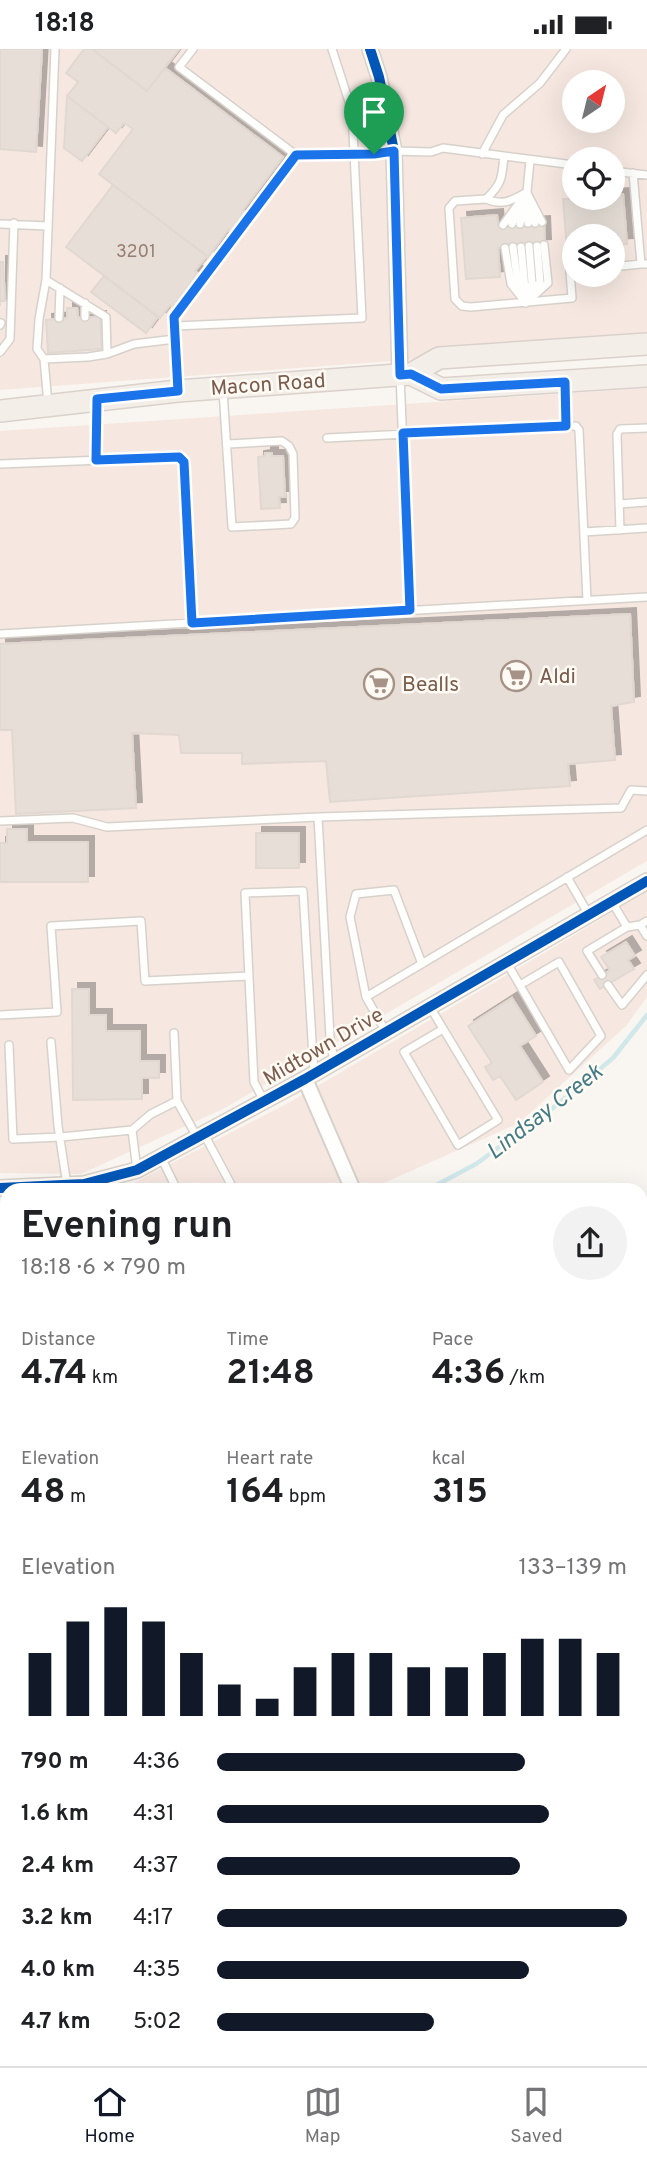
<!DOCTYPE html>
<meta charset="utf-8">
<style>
body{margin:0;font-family:Overpass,sans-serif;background:#f2f2f2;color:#202124;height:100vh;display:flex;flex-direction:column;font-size:26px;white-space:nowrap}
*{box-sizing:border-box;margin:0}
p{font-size:23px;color:#757577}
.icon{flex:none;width:38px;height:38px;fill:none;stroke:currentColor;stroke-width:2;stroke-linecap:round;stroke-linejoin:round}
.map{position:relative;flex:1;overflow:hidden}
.side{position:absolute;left:0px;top:1134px;width:648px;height:884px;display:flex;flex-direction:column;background:#fff;border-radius:21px 21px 0 0;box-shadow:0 7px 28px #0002}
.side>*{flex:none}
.needle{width:46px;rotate:35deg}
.tools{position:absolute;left:562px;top:21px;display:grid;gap:14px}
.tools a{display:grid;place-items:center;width:63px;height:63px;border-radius:50%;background:#fff;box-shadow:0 7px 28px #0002;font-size:35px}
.pin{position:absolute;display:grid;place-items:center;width:60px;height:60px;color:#fff;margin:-72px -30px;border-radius:50% 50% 50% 0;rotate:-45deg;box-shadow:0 0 7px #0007}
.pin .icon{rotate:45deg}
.round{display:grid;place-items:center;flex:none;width:74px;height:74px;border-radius:37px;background:#f2f2f2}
.overview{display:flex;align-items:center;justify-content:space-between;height:119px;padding:0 21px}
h1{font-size:38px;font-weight:700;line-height:52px}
.figures{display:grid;grid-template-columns:repeat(3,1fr);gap:10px;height:119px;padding:7px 21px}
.figures div{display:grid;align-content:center}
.figures b{font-size:35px;font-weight:700}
.figures small{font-size:19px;font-weight:400}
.figures p{font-size:19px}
.chart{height:196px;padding:14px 21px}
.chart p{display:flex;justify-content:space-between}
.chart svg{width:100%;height:126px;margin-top:7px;stroke:#111827;stroke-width:6}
ul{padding:0 21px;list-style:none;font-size:23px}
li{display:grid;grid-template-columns:112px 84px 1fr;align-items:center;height:52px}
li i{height:18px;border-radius:9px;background:#111827}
.status{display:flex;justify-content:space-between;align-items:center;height:49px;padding:0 35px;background:#fff;direction:ltr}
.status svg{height:19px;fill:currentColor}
.dock{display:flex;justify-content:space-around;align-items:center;height:98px;border-top:2px solid #e0e0e0;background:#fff;font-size:19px;color:#757577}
.dock a{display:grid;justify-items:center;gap:4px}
.dock .current{color:#111827}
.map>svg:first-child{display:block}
.commercial{fill:#f6e8e1;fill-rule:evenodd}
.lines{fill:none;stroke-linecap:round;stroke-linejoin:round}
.stream{stroke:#d0e8ea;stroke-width:4.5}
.building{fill:#e6ded7;stroke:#e2d8d2;stroke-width:2;filter:url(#shadow)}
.lane-casing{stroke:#d7d1cb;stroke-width:10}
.street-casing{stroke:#d7d1cb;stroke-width:18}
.secondary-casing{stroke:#d9d2cb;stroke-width:23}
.primary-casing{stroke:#dad1cc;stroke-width:24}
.lane{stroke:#fefefd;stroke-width:7}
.street{stroke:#fefefd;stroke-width:14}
.secondary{stroke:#fefefd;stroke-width:19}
.primary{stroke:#f3eee8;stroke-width:21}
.cycleway-casing{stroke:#fffaf3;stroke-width:15}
.cycleway{stroke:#0057b8;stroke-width:10}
.route-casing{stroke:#fff;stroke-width:14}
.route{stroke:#1a73e8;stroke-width:9}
.labels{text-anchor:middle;stroke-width:5;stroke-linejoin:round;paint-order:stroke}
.number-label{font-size:18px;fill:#977e72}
.street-label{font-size:21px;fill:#7a5c4d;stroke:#fffaf3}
.poi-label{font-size:21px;fill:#7a5c4d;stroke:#fffaf3;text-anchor:start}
.water-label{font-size:23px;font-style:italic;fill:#437c86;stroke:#fffaf3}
</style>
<div class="status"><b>18:18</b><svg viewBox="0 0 49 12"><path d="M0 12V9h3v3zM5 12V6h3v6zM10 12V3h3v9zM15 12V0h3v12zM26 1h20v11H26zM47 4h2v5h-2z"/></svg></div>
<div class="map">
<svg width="647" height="2017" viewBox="0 0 647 2017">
<defs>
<filter id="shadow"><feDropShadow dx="6" dy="-6" stdDeviation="0" flood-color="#0004"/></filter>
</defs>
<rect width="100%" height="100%" fill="#f9f5f0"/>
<path class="commercial" d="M0,0H647V293L0,341ZM574,33H612V72H574ZM574,110H612V149H574ZM574,187H612V226H574Z
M647,339V812L225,1059L81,1125L0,1124V382Z
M647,842V948L626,977L519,1074L368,1141H120L290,1053L551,900Z
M7,1152V1646L0,1524V1153Z"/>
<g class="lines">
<path class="stream" d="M427,1141L476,1115L553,1059L613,1009L647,966
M0,1373L7,1369"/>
</g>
<path class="building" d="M0,0H42L36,103L0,100Z
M84,0H92L147,42L165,19L283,108L243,161L245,162L231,182L228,181L208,208L99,125L133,80L124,74L116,84L67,47L78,33L66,24Z
M92,0H179L147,42Z
M67,47L108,78L82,112L64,99Z
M113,136L207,207L195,222L198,224L173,258L170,256L160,269L66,198Z
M623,145L627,195L612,196V187H574V200H567L563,150L612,149V146Z
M497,166L498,176L544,173L545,196L498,199L500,228L466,230L461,169Z
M0,213H3L5,252H0V257Z
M104,227L158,268L146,284L91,243Z
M67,259H77L78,268H100L102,300L48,304L46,271L67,269Z
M265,404H272V407H283L285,448H279L280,459L261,460L258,408L265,407Z
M630,565L634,653L611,657L615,711L568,715L570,737L330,753L326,712L242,715V704H181L179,686L132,684L136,759L16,765L12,681H0V595Z
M7,780H27V793H88V833H0V794H7Z
M256,784H299V819H256Z
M626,893L635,907L628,911L634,920L600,940L594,931L610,921L601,908Z
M72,940H89V966H106V982H140V1012H159V1029H142V1050L73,1051Z
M512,949L536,987L520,997L543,1033L516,1051L500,1027L493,1031L485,1018L492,1014L468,977Z
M0,1242H7V1293H0Z
M647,1720V1769L640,1759V1724Z
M349,2011H385L383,2017H370Z
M390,2011H535L549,2016L410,2017Z"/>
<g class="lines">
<g class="lane-casing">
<path id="lane" d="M55,0L46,231L39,270L37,300L44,310L88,308L107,305L134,295L175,290
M482,105L503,66L540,34L566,0
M296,106L374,105L394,102L431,103L443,99L574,116
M504,107C502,129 502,135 486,150L455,152L449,159L455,250L462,257L471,258L572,249L570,223H574
M612,122L647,126
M633,124L641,215H647
M527,144L542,173
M486,150C503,157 511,152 527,143
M527,158L528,174
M531,158L535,174
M0,175L48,177
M512,175L519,160
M520,175L527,143L530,111
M503,176L524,147
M513,198L518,236L521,244
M521,198L526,250
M505,199L511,235L526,254
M612,218L641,215
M46,231L106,268L107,305
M532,244L540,233L537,197
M528,246L532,234L529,197
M527,253L548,234L544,196
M85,254V268
M59,269L60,239
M0,276L1,274
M175,277L362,269L352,62L332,0
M0,303L10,290L14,174
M44,310L48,355
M400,327L410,561
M565,333L566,377H576L579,381L587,551
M178,341L174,268L296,106L179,18L193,0
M223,342L232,478L291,475L295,469L293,405L289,397L282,392L228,395
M327,389L566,377
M96,411L97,354
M0,415L179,408L184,413L192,574
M619,455L647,453
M620,481L617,385L620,380L647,379
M584,483L647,479
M0,585L647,548
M0,772L73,769L107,778L318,768
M567,828L589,866
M640,876L647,887
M627,878L640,876L647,872
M507,914L569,1021L601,987L559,913L520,936
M602,926L587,902L627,878L612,853
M608,936L622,956L647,926
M366,948L350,868L356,845L394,841L422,915
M430,958L498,1071L458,1096L404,1003L443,980
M0,966L57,963L51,877L141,872L145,932L249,927
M386,983L366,948L647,781
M174,984L177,1052L197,1088
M51,993L58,1077L67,1136
M9,996L13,1090L61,1088L132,1081L151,1065L177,1052
M334,1013L330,988L318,768L621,759L631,741L647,742
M264,1052L254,1033L245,844L303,842L314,1025
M132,1081L137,1121
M204,1085L234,1141
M161,1108L177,1141
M0,1171L7,1165
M0,1187L4,1232H7
M640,1257L647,1259
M0,1309H7
M0,1589L7,1585
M0,1910L7,1911"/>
</g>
<g class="street-casing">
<path id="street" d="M370,0L379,28L394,102L400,326
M305,1030L353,1141
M0,1139L84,1135L137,1121L305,1030L647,832
M640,1850L647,1863
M640,1906H647
M640,1948L647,1924"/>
</g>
<g class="secondary-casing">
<path id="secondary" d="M0,1750L7,1840
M23,2017V2011"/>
</g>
<g class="primary-casing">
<path id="primary" d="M411,325L441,340L647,327
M0,362L178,342L411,325L439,309L647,295"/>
</g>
<use href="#lane" class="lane"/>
<use href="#street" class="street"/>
<use href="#secondary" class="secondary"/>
<use href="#primary" class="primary"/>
<g class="cycleway-casing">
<path id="cycleway" d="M370,0L379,28L394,102L400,326
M0,1139L84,1135L137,1121L305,1030L647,832
M0,1750L7,1840"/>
</g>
<use href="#cycleway" class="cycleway"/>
</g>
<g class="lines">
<g class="route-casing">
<path id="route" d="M394,102L400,326L411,325L441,340L565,333L566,377L403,384L410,561L192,574L184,413L179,408L96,411L97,350L178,342L174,268L296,106L374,105Z"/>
</g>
<use href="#route" class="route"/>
</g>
<defs>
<g id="supermarket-ring" transform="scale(1.575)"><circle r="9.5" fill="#fffaf3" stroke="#a69286" stroke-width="1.5"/><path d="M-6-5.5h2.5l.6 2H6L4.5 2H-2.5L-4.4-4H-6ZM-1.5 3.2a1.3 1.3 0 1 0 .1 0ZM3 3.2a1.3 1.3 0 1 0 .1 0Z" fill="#a69286"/></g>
</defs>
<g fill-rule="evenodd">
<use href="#supermarket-ring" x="516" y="627"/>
<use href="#supermarket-ring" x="379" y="635"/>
</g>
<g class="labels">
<g class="number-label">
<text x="136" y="208">3201</text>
</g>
<g class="street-label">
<text transform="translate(268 335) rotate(-4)" y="7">Macon Road</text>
<text transform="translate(323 997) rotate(-30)" y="7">Midtown Drive</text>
</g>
<g class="poi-label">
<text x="539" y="634">Aldi</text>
<text x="402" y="642">Bealls</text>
</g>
<g class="water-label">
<text transform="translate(544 1062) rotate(-38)" y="8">Lindsay Creek</text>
</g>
</g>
</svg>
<div class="tools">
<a><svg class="needle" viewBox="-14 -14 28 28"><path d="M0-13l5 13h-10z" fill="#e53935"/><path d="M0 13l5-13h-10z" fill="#757577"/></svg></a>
<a><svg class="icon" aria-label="locate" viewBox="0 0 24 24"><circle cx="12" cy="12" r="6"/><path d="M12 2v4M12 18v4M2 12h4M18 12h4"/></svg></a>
<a><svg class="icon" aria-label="layers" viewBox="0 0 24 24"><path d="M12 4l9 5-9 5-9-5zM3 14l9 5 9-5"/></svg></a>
</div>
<div class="pin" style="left:374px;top:105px;background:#1e9e55"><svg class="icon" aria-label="arrive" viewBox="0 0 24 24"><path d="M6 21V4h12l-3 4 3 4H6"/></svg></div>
<section class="side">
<div class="overview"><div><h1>Evening run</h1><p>18:18 · 6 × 790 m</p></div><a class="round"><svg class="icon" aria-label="share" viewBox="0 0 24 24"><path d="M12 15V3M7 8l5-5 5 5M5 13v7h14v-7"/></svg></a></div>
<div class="figures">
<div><p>Distance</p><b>4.74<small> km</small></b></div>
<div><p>Time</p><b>21:48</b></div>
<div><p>Pace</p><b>4:36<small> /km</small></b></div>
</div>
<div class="figures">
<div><p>Elevation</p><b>48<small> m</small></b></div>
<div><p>Heart rate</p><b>164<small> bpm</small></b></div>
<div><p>kcal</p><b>315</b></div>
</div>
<div class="chart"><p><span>Elevation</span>133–139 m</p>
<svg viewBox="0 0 160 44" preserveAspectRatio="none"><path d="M5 44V22M15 44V11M25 44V6M35 44V11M45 44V22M55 44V33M65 44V38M75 44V27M85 44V22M95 44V22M105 44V27M115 44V27M125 44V22M135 44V17M145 44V17M155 44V22"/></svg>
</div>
<ul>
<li><b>790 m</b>4:36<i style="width:75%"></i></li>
<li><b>1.6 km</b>4:31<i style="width:81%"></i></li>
<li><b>2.4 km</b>4:37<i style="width:74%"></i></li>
<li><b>3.2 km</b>4:17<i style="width:100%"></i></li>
<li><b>4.0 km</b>4:35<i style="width:76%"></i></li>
<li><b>4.7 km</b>5:02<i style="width:53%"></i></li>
</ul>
</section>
</div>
<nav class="dock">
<a class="current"><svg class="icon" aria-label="home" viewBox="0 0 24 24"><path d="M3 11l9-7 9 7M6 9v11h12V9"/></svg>Home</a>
<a><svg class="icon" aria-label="map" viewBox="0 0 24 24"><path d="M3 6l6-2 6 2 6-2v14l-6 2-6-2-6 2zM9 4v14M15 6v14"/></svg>Map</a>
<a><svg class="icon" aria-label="saved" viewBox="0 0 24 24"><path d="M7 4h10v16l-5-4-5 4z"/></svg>Saved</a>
</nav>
